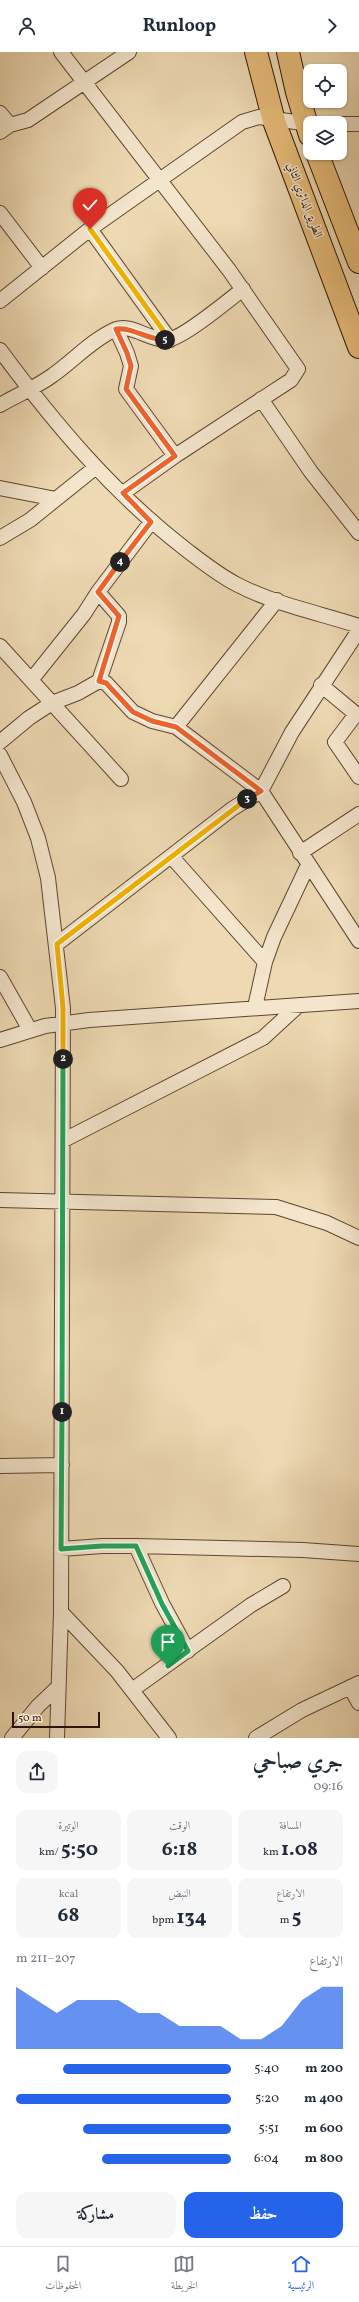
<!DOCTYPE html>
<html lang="ar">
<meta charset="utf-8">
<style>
body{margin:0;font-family:Vollkorn,Amiri,serif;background:#f6f6f7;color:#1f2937;direction:rtl;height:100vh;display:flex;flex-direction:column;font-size:15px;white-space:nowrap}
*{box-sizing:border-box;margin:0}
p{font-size:13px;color:#747a83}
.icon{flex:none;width:22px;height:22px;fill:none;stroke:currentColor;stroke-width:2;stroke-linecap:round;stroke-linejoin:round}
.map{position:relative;height:1686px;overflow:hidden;direction:ltr}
.details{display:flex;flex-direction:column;background:#fff;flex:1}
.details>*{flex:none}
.controls{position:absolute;left:303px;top:12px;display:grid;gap:8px}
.controls a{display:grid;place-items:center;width:44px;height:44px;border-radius:8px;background:#fff;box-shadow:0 1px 3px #0004;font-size:20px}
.scale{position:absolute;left:12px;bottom:10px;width:88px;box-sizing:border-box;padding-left:4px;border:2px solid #301506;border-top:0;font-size:11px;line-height:14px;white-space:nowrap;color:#301506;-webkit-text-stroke:3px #f3e6cd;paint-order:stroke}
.pin{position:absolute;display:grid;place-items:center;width:34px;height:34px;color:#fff;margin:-41px -17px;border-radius:50% 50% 50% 0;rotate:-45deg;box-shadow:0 0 4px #0007}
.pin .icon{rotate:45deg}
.km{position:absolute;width:20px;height:20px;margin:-10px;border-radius:50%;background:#222;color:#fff;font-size:11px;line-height:20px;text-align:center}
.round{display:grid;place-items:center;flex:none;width:42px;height:42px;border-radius:12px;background:#f6f6f7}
.summary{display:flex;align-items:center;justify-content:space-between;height:68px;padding:0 16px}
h1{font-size:22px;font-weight:700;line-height:30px}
.metrics{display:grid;grid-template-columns:repeat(3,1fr);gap:6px;height:68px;padding:4px 16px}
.metrics div{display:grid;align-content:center;border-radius:10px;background:#f6f6f7;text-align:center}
.metrics b{font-size:20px;font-weight:700}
.metrics small{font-size:11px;font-weight:400}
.metrics p{font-size:11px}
.chart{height:112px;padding:8px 16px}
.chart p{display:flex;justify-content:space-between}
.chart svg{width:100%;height:72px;margin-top:4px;fill:#2563eb;opacity:.7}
.cta{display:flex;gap:8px;margin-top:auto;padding:8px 16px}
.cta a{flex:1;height:46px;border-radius:12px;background:#2563eb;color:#fff;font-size:16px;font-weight:700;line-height:46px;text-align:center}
.cta a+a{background:#f6f6f7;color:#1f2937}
ul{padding:0 16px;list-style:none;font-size:13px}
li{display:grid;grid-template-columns:64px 48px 1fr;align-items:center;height:30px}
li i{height:10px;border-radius:5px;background:#2563eb}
header{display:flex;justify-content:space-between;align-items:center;height:52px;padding:0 16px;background:#fff;font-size:18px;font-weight:700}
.dock{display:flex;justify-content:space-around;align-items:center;height:56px;border-top:1px solid #e0e1e3;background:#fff;font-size:11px;color:#747a83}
.dock a{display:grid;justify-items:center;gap:2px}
.dock .active{color:#2563eb}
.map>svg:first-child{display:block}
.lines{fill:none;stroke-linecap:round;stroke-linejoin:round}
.minor-casing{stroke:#5f4631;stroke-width:16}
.primary-casing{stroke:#301506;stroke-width:24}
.minor{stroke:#f3e6cd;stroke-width:14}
.primary{stroke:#e6bc79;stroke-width:22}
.split-1-casing{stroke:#fff;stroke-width:8}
.split-2-casing{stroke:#fff;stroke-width:8}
.split-3-casing{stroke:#fff;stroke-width:8}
.split-4-casing{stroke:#fff;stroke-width:8}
.split-5-casing{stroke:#fff;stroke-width:8}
.split-6-casing{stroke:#fff;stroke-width:8}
.split-1{stroke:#22a559;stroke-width:5}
.split-2{stroke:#22a559;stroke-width:5}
.split-3{stroke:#f5b400;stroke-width:5}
.split-4{stroke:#f0652b;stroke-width:5}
.split-5{stroke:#f0652b;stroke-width:5}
.split-6{stroke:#f5b400;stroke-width:5}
.labels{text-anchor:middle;stroke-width:3;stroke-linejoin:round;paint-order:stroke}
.street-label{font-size:12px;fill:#301506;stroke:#f3e6cd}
</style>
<header><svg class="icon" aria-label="forward" viewBox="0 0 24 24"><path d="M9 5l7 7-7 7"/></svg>Runloop<svg class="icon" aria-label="person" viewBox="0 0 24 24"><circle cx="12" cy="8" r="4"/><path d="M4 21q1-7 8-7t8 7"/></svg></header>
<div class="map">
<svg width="359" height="1686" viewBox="0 0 359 1686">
<rect width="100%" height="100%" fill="#edd9b2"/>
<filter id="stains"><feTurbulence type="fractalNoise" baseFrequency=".005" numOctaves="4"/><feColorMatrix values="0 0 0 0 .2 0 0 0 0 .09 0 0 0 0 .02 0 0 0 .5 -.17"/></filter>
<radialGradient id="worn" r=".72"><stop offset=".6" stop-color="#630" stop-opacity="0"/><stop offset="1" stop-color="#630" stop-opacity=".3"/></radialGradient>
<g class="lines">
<g class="minor-casing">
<path id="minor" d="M61,0L229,218L298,317L291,328L175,404L123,441
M0,61L10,73
M340,72H359
M0,80L10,73L28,68L129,0
M0,161L42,216
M90,177L170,288
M0,249L90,177L242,70L259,65L310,72
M116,277L127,301L131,314L126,337L175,404
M0,298C54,371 112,440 184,496C201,509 217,522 236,532C274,552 319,561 359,574
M261,347L311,420L359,481
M0,353C17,343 37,335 53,323C73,309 92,288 114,278C130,270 150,289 167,288C182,287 229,248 243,237
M0,436L56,447
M0,486L30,468L96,415
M0,594L121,727
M32,627L84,562L98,540
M99,629L119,570V564L98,540L151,470
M321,633L356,662L335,690L359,725
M176,675L277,548
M0,690L29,666L52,651L78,641L99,629L106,631L133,660L152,669L176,675L261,739L359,889
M0,703L24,750L38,786L48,826L63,956L61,1560L57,1686
M300,801L359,762
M171,804L265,910
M57,892L232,757L261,739L292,680L359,578
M0,925L30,978
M255,955L265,910L274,885L308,813
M0,988L45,974L89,968L359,949
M64,1088L263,986L299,953
M0,1148L276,1155L327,1171L359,1186
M0,1414L62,1413
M136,1494L303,1498L359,1502
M61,1497L102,1494H136L162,1551L188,1599
M61,1560L117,1619L169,1686
M350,1635L359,1651
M132,1638L251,1553L283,1534
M12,1686L38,1654L58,1635
M256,1686L302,1658L359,1631"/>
</g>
<g class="primary-casing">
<path id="primary" d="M256,0L274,69L359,295
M288,0L297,40L310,83
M317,101L359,210"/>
</g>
<use href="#minor" class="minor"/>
<use href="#primary" class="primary"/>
</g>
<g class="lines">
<g class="split-1-casing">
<path id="split-1" d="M62,1360L61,1497L102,1494H136L162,1552L188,1599L168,1614"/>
</g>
<g class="split-2-casing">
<path id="split-2" d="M62,1360L63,1007"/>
</g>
<g class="split-3-casing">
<path id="split-3" d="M63,1007V956L57,892L247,747"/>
</g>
<g class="split-4-casing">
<path id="split-4" d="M120,510L98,540L119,564L99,629L106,631L133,660L152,669L176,675L261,739L247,747"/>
</g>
<g class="split-5-casing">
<path id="split-5" d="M120,510L151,470L123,441L175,404L126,337L131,314L127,301L116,277C133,275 148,288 165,288"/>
</g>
<g class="split-6-casing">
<path id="split-6" d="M90,177L170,288H165"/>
</g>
<use href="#split-1" class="split-1"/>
<use href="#split-2" class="split-2"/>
<use href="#split-3" class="split-3"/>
<use href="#split-4" class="split-4"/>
<use href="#split-5" class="split-5"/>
<use href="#split-6" class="split-6"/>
</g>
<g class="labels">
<g class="street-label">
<text transform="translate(305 148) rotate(69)" y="4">الطريق الدائري الثاني</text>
</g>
</g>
<rect width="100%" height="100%" filter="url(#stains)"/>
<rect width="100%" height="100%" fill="url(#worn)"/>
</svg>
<div class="controls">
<a><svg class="icon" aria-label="locate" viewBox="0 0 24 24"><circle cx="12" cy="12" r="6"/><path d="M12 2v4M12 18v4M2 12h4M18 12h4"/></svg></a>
<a><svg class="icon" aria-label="layers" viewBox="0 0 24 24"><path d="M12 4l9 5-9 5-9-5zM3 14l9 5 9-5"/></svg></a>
</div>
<div class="scale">50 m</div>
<div class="pin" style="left:168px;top:1614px;background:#1e9e55"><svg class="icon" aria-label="arrive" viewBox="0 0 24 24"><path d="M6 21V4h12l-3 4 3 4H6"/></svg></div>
<div class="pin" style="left:90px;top:177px;background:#d93025"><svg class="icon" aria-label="check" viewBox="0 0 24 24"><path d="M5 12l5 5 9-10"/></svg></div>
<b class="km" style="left:62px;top:1360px">1</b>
<b class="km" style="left:63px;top:1007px">2</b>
<b class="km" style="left:247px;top:747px">3</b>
<b class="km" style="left:120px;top:510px">4</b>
<b class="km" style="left:165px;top:288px">5</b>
</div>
<section class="details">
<div class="summary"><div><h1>جري صباحي</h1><p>09:16</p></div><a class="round"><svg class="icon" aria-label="share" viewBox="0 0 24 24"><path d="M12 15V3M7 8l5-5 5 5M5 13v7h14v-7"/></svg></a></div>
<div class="metrics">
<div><p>المسافة</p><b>1.08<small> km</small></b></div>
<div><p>الوقت</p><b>6:18</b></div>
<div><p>الوتيرة</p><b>5:50<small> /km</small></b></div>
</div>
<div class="metrics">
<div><p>الارتفاع</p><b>5<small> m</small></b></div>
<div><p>النبض</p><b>134<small> bpm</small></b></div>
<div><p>kcal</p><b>68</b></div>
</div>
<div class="chart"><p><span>الارتفاع</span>207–211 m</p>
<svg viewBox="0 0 160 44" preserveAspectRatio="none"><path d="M0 44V6L10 14L20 22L30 14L40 14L50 14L60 22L70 22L80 30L90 30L100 30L110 38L120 38L130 30L140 14L150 6L160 6V44z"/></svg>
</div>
<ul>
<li><b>200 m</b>5:40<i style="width:78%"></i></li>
<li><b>400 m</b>5:20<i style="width:100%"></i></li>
<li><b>600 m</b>5:51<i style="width:69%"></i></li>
<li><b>800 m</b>6:04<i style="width:60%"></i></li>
</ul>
<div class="cta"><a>حفظ</a><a>مشاركة</a></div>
</section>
<nav class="dock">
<a class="active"><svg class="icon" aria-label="home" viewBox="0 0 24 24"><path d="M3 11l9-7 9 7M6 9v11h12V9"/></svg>الرئيسية</a>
<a><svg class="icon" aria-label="map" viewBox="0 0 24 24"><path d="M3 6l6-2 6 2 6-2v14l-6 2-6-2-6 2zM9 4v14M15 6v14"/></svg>الخريطة</a>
<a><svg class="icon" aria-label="saved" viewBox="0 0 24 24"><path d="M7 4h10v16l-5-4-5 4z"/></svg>المحفوظات</a>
</nav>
